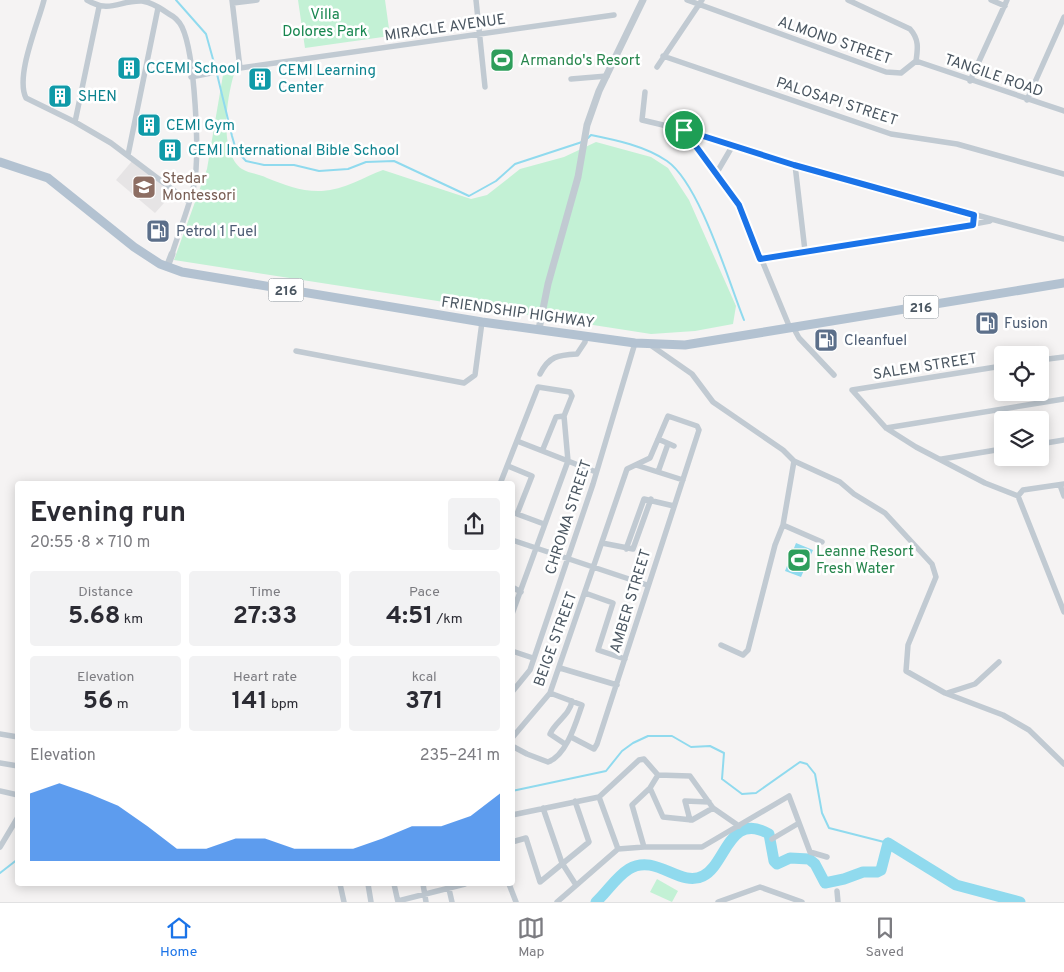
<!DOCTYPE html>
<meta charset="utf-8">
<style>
body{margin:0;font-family:Overpass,sans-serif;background:#f2f2f3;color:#2b2b33;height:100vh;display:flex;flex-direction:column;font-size:19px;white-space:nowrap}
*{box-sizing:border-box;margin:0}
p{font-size:16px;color:#7c7c81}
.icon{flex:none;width:28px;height:28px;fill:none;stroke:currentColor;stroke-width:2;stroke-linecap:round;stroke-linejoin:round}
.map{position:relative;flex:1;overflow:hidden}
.drawer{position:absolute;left:15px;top:481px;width:500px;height:405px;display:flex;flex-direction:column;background:#fff;border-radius:5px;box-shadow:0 2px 12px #0003}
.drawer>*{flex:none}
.fabs{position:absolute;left:994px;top:346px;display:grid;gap:10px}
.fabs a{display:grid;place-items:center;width:55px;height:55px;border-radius:5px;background:#fff;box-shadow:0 2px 12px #0003;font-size:25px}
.pin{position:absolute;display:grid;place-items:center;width:42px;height:42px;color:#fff;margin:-21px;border:2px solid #fff;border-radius:50%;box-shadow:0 1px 5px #0007}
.round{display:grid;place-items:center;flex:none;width:52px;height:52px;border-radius:5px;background:#f2f2f3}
.summary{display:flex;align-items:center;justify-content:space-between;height:85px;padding:0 15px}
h1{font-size:28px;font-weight:700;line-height:38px}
.metrics{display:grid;grid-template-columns:repeat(3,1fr);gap:8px;height:85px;padding:5px 15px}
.metrics div{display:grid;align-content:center;border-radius:5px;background:#f2f2f3;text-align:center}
.metrics b{font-size:25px;font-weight:700}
.metrics small{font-size:14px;font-weight:400}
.metrics p{font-size:14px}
.chart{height:140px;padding:10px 15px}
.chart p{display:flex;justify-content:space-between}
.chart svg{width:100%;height:90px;margin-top:5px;fill:#1a73e8;opacity:.7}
.menu{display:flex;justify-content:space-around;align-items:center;height:70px;border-top:1px solid #e1e1e2;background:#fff;font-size:14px;color:#7c7c81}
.menu a{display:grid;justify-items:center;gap:2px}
.menu .active{color:#1a73e8}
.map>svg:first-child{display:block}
.education{fill:#e6e4e5}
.green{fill:#c3f1d5}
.water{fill:#90daee}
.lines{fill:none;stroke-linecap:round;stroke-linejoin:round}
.stream{stroke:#90daee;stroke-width:2}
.river{stroke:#90daee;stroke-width:11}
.minor{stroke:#c1cad2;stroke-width:5.5}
.tertiary{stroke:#c1cad2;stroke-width:7}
.primary{stroke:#b3c2d1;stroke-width:9}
.route-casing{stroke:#fff;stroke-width:10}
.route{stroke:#1a73e8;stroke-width:6}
.labels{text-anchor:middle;stroke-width:5;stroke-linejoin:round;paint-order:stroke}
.shield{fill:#fff;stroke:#808990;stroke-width:1}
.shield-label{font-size:14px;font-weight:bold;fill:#4a5661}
.park-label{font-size:15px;fill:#17864f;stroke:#fff}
.street-label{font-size:15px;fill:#4a5661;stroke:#fff}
.leisure-label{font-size:15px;fill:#27864d;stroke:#fff;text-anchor:start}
.culture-label{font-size:15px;fill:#0d838f;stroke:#fff;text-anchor:start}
.education-label{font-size:15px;fill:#785e54;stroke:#fff;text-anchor:start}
.service-label{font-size:15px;fill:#4e5e75;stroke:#fff;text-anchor:start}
</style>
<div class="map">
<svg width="1064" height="902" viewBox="0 0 1064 902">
<rect width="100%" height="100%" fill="#f5f3f3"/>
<path class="education" d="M133,160L172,194L155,213L116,180Z"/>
<path class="green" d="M298,0H385L390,36L305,48Z
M234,74C227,97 218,152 242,169C248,173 259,174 267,178C285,185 302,192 322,191C344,190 364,177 383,170L471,199L487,195L520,169L564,157L596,142L651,157L668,168L689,200L736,306L733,324L695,331L651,334L174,260L207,169L223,75Z
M657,879L678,891L672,902L650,892Z"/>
<path class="water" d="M507,49L509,71L498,72L495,50Z
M796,543L813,550L801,577L785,571Z"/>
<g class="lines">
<path class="stream" d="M176,0L206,34L216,70
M217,74L232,136L236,150L246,161L264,165H294L319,171L348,169L366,162L394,161L469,196L496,181L515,164L582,142
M588,138L591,135C616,140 645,146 667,161C700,184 728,280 744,320
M512,791L606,771L622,751L633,743L648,736H672L691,747L710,746L724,753L722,779L742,794L756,793L800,762L807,764L815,774L822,813L829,828L888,843
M0,873L18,859"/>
<path class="river" d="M888,843L956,885L1020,902
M596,902C607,892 616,877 629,869C656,853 680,888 703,876C726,865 729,811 769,834L774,861L777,864L790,858L809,859L815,864L825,883L844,879L863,872H877L881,870L888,843"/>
<path class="minor" d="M44,0C38,24 15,76 26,98L75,122L111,143L189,202
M87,0C111,14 119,0 142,1C151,2 162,9 169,14C175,17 179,21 182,27C195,54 200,155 194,185C189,208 179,231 172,254
M232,0L240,68
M476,0L485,87
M687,0L886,72L901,73L916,61
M848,0L910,29C919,39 918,48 916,61
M991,0L1005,6
M233,3L257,0
M663,56L891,134L957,144L1064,174
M916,61L1064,111
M657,67L702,0
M191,77L226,70L614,15
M571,79L607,76
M970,81L1007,0
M645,92L642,120L684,130L795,165L1064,239
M1027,100L1064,17
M75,122L99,7
M684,130L739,205L790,328
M128,155L158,8
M795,165L805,251
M716,174L733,145
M760,259L898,238L990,221
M793,327L799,338L834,375
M649,344L692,374L713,402L783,450L794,461L783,525L822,542
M296,351L464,383L475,375L482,322
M1040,360L1064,357
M1002,366L852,390L886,428L916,447L985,483L1018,496
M540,374C549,356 558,355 577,354L585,342L586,335
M886,428L1064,399
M658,439L674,446
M517,441L596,472
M1040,444L1064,440
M543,449L556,417L564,416
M942,459L1002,449
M794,461L840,482L854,494L885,513L932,564L936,577L908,645L906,671L945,693L1003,715L1029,730L1064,764
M636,465L683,480
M508,466L532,476L517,514L544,524
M658,472L668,444
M500,484L538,387L570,392L572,396L564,416L568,461L512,614
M1060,485L1064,496
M1018,496L1064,612
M1018,496L1023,490L1064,484
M512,540L647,585
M602,543L633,549L651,499
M626,549L644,499L674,506
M512,587L521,592
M585,593L613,603L598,650L625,659
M721,645L743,655L748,650L775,545L783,525
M512,651L533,658
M560,668L617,685
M512,692L530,670L593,484L635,343
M947,693L975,684L999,662
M0,734L18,737
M512,738L550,693L627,469L650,458L668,416L697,426L699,430L597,744L594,749L571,737
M565,744L550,734C555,722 570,715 572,701
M512,746L527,754L548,762C567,755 576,722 582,705L550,693
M0,763L18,766
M650,788L663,817L692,820L713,808
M0,791L18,795
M599,797L618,849
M543,808L562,863L576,885
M512,815L599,797L639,760L644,759L658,775L690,776L713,808L739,826
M690,820L685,801L709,802
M772,839L799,823
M512,842L526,838L540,882L589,842L575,801
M0,847L18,817
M644,847L632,805L650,788L658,775
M340,884L344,902
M368,884L371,902
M394,884L398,902
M423,884L426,902
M509,884L516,902
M449,889L452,902
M837,891L838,902
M398,901L465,884
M557,902L618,849L644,847H702L789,796L810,852L827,857
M718,902L760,887L802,902"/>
<path class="tertiary" d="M167,267L172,254
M539,329L548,284L578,177L587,125L599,91L643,0"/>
<path class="primary" d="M0,162L48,178L134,247L160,264L182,272L482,322L635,343L685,345L1064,283"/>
</g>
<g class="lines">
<g class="route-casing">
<path id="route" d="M684,130L794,165L974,215L973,225L760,259L739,205Z"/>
</g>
<use href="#route" class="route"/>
</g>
<defs>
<g id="stadium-square" transform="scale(1.25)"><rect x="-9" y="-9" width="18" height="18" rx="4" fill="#2e9e5b" stroke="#fff"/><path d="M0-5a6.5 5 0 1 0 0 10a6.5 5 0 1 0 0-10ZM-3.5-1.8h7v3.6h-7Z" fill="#fff"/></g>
<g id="building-square" transform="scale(1.25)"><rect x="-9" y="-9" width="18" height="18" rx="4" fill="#0f9aa8" stroke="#fff"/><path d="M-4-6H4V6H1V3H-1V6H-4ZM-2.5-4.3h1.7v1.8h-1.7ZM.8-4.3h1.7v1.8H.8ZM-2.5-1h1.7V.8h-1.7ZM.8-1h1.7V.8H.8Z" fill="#fff"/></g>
<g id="school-square" transform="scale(1.25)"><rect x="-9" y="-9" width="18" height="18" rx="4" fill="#8d6e63" stroke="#fff"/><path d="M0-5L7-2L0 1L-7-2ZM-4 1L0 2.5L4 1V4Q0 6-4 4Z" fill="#fff"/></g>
<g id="fuel-square" transform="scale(1.25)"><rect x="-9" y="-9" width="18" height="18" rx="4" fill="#5c6f8a" stroke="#fff"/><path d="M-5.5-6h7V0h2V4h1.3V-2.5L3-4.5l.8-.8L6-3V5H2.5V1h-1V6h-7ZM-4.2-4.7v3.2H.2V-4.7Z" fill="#fff"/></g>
</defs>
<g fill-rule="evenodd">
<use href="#stadium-square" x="502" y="60"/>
<use href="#building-square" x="129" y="68"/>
<use href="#building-square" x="260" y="79"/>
<use href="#building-square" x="60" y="96"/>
<use href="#building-square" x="149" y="125"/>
<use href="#building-square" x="170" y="150"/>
<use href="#school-square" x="144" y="187"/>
<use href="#fuel-square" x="158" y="231"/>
<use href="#fuel-square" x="987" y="323"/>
<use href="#fuel-square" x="826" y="340"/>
<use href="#stadium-square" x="799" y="560"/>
</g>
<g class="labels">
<g class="shield">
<rect x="268.5" y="278.5" width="35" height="23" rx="4"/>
<rect x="903.5" y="295.5" width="35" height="23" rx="4"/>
</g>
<g class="shield-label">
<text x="286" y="295">216</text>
<text x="921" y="312">216</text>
</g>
<g class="park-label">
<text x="325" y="19">Villa<tspan x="325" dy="17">Dolores Park</tspan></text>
</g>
<g class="street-label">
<text transform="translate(445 27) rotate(-8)" y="5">MIRACLE AVENUE</text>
<text transform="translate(835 40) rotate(19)" y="5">ALMOND STREET</text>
<text transform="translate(994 75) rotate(19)" y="5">TANGILE ROAD</text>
<text transform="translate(837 101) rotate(18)" y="5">PALOSAPI STREET</text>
<text transform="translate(518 312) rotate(8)" y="5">FRIENDSHIP HIGHWAY</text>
<text transform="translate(925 366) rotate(-9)" y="5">SALEM STREET</text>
<text transform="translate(568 517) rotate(-72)" y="5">CHROMA STREET</text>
<text transform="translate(630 601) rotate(-73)" y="5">AMBER STREET</text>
<text transform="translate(555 639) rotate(-70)" y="5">BEIGE STREET</text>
</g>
<g class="leisure-label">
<text x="520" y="65">Armando's Resort</text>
<text x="816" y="556">Leanne Resort<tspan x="816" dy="17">Fresh Water</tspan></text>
</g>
<g class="culture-label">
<text x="146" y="73">CCEMI School</text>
<text x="278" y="75">CEMI Learning<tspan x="278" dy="17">Center</tspan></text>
<text x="78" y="101">SHEN</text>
<text x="166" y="130">CEMI Gym</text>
<text x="188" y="155">CEMI International Bible School</text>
</g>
<g class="education-label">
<text x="162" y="183">Stedar<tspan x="162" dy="17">Montessori</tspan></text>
</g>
<g class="service-label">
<text x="176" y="236">Petrol 1 Fuel</text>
<text x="1004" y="328">Fusion</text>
<text x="844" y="345">Cleanfuel</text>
</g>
</g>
</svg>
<div class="fabs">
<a><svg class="icon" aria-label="locate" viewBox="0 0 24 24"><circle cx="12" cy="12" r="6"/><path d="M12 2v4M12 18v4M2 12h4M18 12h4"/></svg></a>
<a><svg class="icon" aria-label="layers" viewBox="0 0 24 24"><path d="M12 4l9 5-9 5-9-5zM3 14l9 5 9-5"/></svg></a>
</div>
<div class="pin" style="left:684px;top:130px;background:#1e9e55"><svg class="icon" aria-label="arrive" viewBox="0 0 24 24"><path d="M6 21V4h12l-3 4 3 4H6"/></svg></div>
<section class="drawer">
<div class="summary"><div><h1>Evening run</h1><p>20:55 · 8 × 710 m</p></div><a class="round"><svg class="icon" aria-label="share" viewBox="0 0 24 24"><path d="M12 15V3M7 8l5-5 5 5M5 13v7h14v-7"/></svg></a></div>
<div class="metrics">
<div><p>Distance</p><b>5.68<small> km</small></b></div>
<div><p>Time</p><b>27:33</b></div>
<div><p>Pace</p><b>4:51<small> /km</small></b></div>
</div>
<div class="metrics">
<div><p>Elevation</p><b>56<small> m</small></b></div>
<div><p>Heart rate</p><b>141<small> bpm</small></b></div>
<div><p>kcal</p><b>371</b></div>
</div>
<div class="chart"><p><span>Elevation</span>235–241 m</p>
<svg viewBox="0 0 160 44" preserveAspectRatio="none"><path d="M0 44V11L10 6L20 11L30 17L40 27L50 38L60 38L70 33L80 33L90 38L100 38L110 38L120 33L130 27L140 27L150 22L160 11V44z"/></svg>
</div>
</section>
</div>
<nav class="menu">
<a class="active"><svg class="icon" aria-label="home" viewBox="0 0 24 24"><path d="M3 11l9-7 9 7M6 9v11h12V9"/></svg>Home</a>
<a><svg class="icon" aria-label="map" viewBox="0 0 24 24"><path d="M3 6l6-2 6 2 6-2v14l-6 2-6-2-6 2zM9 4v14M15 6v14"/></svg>Map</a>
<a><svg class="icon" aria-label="saved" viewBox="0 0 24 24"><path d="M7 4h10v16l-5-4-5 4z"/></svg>Saved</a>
</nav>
